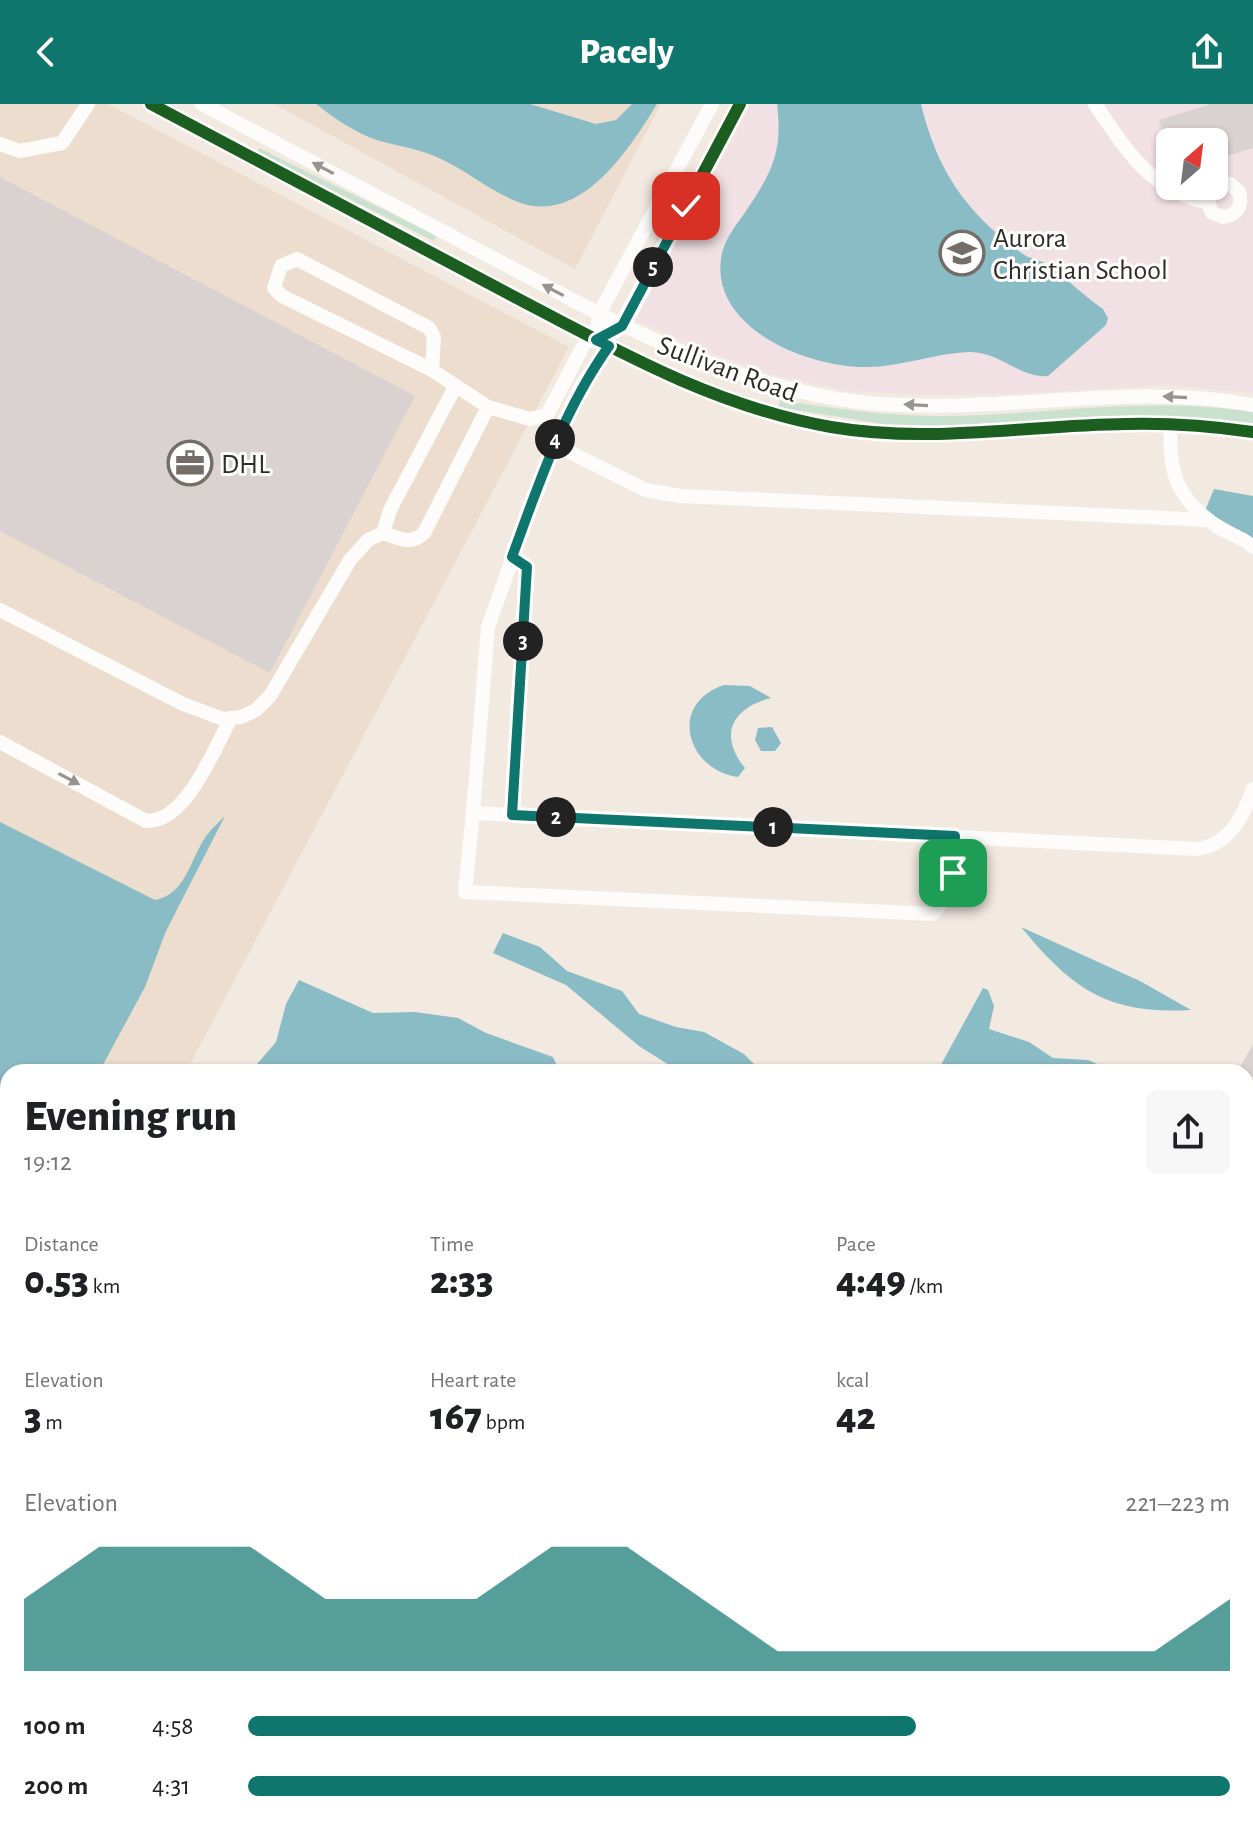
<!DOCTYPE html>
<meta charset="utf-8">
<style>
body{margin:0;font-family:"Alegreya Sans",sans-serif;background:#f6f6f6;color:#202124;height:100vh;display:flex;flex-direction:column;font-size:30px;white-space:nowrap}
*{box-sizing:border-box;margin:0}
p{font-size:26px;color:#757577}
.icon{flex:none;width:44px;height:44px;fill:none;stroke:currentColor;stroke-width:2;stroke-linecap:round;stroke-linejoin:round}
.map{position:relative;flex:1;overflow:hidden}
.panel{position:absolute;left:0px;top:960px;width:1254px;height:768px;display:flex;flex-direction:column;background:#fff;border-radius:24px 24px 0 0;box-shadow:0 2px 6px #0004}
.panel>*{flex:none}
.needle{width:52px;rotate:28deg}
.tools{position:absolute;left:1156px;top:24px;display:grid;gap:16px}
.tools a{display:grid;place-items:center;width:72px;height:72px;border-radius:12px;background:#fff;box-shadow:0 2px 6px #0004;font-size:40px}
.pin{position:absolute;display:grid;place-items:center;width:68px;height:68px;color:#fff;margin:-34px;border-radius:16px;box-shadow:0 4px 12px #0006}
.km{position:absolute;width:40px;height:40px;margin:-20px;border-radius:50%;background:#222;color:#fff;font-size:22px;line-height:40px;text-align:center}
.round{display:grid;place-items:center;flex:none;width:84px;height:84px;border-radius:12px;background:#f6f6f6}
.headline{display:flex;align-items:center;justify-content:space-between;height:136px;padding:0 24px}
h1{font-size:44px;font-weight:800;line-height:60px}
.stats{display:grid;grid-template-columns:repeat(3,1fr);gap:12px;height:136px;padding:8px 24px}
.stats div{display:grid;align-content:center}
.stats b{font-size:40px;font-weight:800}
.stats small{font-size:22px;font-weight:400}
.stats p{font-size:22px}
.chart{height:224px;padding:16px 24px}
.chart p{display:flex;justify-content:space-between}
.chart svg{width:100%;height:144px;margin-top:8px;fill:#0f766e;opacity:.7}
ul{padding:0 24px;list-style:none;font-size:26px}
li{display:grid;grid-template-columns:128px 96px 1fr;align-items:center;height:60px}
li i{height:20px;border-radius:10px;background:#0f766e}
header{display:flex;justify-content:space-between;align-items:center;height:104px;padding:0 24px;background:#0f766e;color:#fff;font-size:36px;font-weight:800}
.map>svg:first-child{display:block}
.built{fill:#ecddcf}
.education{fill:#f1e1e5;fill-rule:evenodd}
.grass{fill:#cae1d0}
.park{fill:url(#park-crowns)}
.water{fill:#8abcc6}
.building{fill:#dad2d1}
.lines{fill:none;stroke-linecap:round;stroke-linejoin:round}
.minor{stroke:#fdfcfa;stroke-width:14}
.major{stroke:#fdfcfa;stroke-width:18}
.cycleway-casing{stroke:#fff;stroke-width:17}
.cycleway{stroke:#1b5e20;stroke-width:12}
.oneway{fill:#989490}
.route-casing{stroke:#fff;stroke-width:16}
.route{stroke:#0f766e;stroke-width:10}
.labels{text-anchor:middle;stroke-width:6;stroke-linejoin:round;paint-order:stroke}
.poi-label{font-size:28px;fill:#322c27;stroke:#fff;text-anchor:start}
.street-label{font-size:28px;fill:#322c27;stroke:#fff}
</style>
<header><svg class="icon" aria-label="back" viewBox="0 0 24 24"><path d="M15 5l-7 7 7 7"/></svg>Pacely<svg class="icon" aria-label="share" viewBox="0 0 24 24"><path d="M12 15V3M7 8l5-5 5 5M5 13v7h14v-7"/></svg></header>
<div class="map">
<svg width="1253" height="1728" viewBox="0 0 1253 1728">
<defs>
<pattern id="park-crowns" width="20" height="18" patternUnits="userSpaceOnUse" patternTransform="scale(2)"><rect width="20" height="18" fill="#cae1d0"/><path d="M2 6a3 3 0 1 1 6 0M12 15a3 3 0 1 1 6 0" fill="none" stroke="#aec1b3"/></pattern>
</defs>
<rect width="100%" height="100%" fill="#f2e9e1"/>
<path class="built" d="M0,0H108L569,243L186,968H8V1306L0,1321Z
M274,0H661L575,165Z"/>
<path class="education" d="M751,0H1253V289L1166,281L1014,290L926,291L848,287L775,271L704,246L635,216ZM1170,38H1214V82H1170Z"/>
<path class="grass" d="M259,44L437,132L434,137L256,49Z
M780,296C834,305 888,312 943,312C1050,311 1144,292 1253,308V319L1136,311L939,322L883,320L778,303Z"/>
<path class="park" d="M1246,1193L1253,1197V1368L1246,1360Z"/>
<path class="water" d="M316,0H530L596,20L616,16L632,0H657C630,44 581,122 518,98C487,86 463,63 432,51C410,42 384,41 362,30C346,22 330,11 316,0Z
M777,0H921C937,67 967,110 1023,150C1031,156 1043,156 1050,162C1068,176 1084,192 1103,205L1108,214L1106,221L1048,272C1021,275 999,247 969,248C935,249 901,263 867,263C809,264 706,224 722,149C726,133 737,120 746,107C772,68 783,48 777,0Z
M1214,385L1253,392V434L1205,407Z
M724,581L750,582L771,594C732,604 718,631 745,664L738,673C687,666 667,600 724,581Z
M772,623L781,639L775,647H761L755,636L758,624Z
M225,712L166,827L145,883L99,968H8V1136L0,1150V718L155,796C187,790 190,754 207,731C212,724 219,718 225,712Z
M1021,823L1140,877L1191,906C1108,911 1072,885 1021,823Z
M503,829L540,843L567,867L622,887L639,910L676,923L704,928L744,950L760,966L700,968L669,961L639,942L566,881L493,849Z
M299,876L373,909L415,908L458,914L486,929L553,953L560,968H250L276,938L286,900Z
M983,884L988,886L994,902L989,925L1029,938L1053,954L1088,956L1116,968H937Z
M1246,1140L1253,1142V1197L1246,1193Z"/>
<path class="building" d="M1211,0H1253V44L1214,56V38H1166L1159,16Z
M0,73L415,292L270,569L0,427Z
M1253,940V973L1239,965Z"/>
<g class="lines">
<path class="minor" d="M151,0C270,63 389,127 509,190C612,244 715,303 831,323C930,340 1028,321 1127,320C1169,319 1211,322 1253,328
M202,0C299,51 395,102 491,153C609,215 726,282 860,298C991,313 1123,277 1253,301
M1095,0C1124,43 1151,88 1206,98
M0,40L20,47L62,39L88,0
M1213,82L1206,92L1212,109L1223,113C1237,111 1243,102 1239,88L1230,80L1214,81
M596,236L622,222L740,0
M596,236L599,210L712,0
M609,242L582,280L553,340L488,523L473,709L1197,745C1229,741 1243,713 1253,685
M432,266L282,192L274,184L281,162L297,155L429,224L434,233L432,266L488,303
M1171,320C1167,369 1178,397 1221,425C1232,432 1244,434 1253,443
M553,340L646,386L680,392L1209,416
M383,429L390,406L455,283
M0,506L183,600L223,615L241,613L256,606L270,592L350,456L368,436L383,429C400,434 410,442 424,429L488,303L530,315L547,311L589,231
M0,638L146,717C186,719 214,645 231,614
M473,709L465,788L933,810C954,786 953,763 955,732
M512,711L527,463L512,453
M1246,1027L1253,1023
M1246,1381L1253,1388
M0,1575L8,1561
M0,1594L3,1587
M1218,1720L1233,1728
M928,1728L932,1720
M1128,1728L1132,1720"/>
<path class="major" d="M0,1617L8,1621
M195,1720L211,1728"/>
<g class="cycleway-casing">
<path id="cycleway" d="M151,0C270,63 389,127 509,190C612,244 715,303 831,323C930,340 1028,321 1127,320C1169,319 1211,322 1253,328
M596,236L622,222L740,0"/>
</g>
<use href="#cycleway" class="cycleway"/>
</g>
<defs><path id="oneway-solid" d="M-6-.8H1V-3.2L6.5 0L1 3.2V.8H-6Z" transform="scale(2)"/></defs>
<g class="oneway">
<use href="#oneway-solid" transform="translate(323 64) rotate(-152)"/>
<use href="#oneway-solid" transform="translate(553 186) rotate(-152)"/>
<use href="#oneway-solid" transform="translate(1175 293) rotate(-177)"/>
<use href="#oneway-solid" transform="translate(916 301) rotate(-177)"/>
<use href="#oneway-solid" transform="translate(69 675) rotate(28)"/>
</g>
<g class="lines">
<g class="route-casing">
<path id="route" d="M686,102L622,222L596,236L609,242C563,307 539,379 512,453L527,463L512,711L955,732L953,769"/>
</g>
<use href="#route" class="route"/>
</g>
<defs>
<g id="school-ring" transform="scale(2.3)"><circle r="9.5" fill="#fff" stroke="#756e68" stroke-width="1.5"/><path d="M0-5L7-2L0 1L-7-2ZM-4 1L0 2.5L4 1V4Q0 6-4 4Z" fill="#756e68"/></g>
<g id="office-ring" transform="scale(2.3)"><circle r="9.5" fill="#fff" stroke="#756e68" stroke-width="1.5"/><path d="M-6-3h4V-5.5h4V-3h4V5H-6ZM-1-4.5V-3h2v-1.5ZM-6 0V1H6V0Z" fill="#756e68"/></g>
</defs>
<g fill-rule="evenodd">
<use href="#school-ring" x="962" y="149"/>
<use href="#office-ring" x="190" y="359"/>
</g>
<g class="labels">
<g class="poi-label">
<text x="993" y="143">Aurora<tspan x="993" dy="32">Christian School</tspan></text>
<text x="221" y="369">DHL</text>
</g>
<g class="street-label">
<text transform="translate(728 264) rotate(20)" y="10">Sullivan Road</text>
</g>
</g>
</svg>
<div class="tools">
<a><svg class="needle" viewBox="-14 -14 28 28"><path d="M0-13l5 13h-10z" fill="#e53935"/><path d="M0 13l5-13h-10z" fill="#757577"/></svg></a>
</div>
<div class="pin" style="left:953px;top:769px;background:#1e9e55"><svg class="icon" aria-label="arrive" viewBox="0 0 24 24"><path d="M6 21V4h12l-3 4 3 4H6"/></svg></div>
<div class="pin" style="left:686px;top:102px;background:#d93025"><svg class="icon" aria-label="check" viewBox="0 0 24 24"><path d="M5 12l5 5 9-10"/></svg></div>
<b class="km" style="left:773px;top:723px">1</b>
<b class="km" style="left:556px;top:713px">2</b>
<b class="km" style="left:523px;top:537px">3</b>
<b class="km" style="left:555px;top:335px">4</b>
<b class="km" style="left:653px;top:163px">5</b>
<section class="panel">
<div class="headline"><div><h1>Evening run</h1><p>19:12</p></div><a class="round"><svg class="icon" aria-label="share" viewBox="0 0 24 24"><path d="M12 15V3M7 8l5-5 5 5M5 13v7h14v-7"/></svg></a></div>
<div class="stats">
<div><p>Distance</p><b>0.53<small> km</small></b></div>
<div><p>Time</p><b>2:33</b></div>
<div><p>Pace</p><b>4:49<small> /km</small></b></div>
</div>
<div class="stats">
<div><p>Elevation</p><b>3<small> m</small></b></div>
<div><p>Heart rate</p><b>167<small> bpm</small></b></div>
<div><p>kcal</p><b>42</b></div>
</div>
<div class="chart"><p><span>Elevation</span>221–223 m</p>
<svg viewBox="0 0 160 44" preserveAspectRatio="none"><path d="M0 44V22L10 6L20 6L30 6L40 22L50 22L60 22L70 6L80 6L90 22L100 38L110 38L120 38L130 38L140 38L150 38L160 22V44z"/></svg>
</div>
<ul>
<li><b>100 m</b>4:58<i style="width:68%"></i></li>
<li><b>200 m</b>4:31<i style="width:100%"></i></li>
</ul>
</section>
</div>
